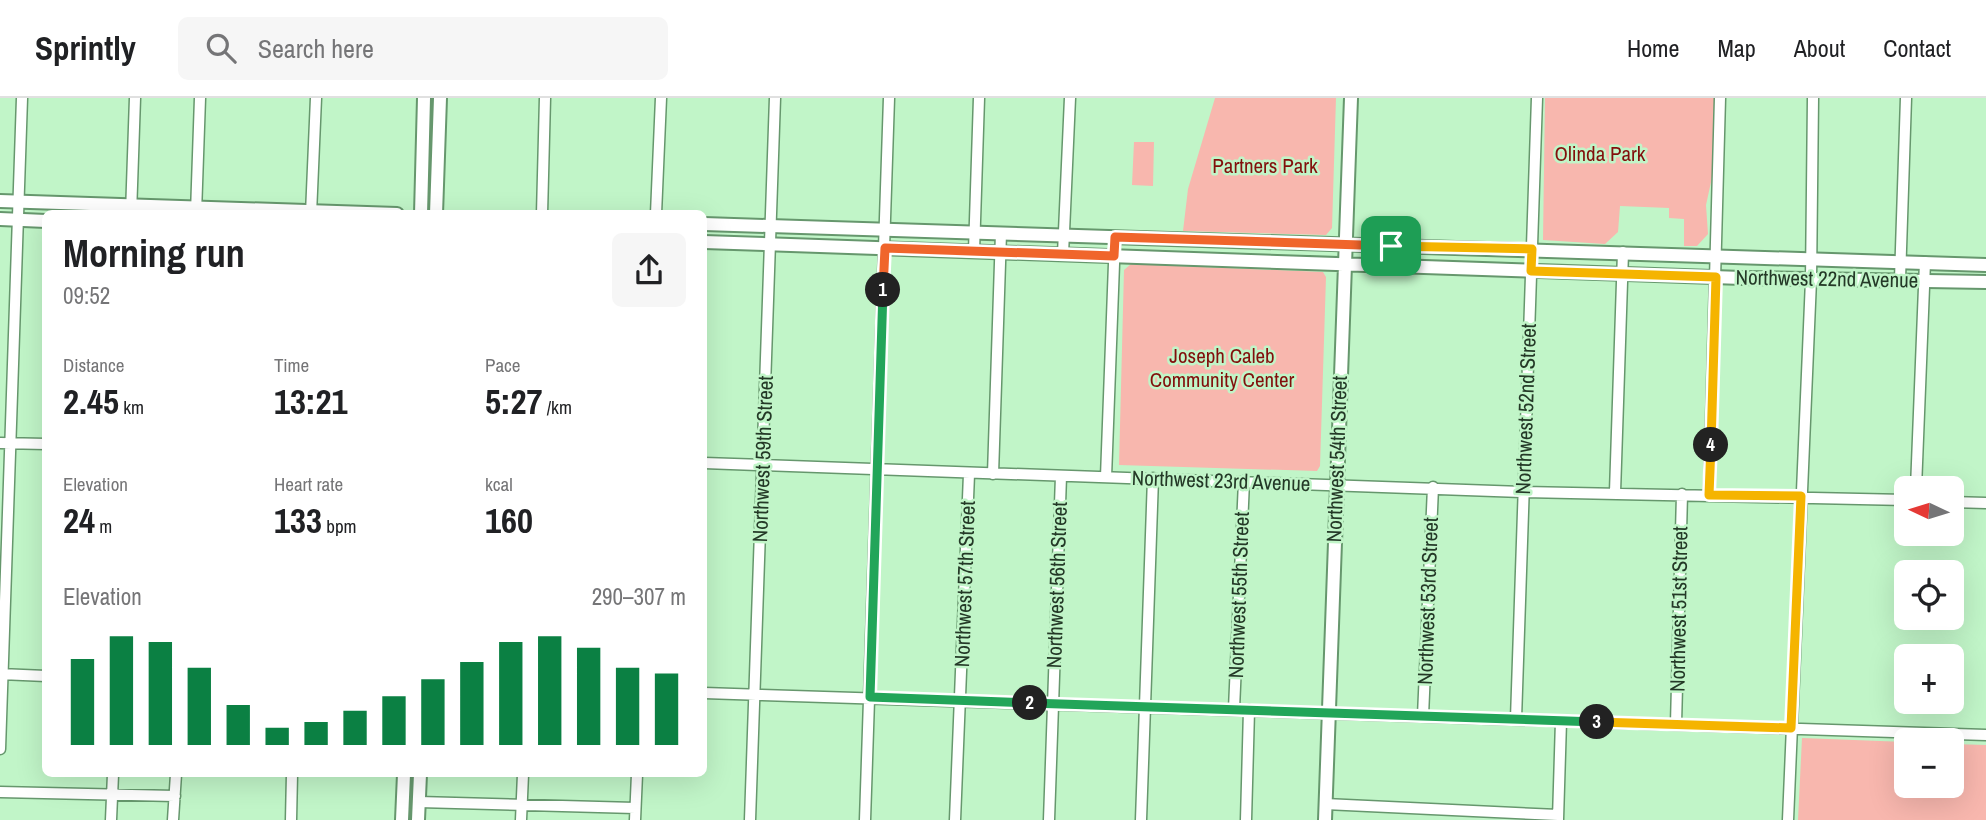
<!DOCTYPE html>
<meta charset="utf-8">
<style>
body{margin:0;font-family:"Archivo Narrow",sans-serif;background:#f6f6f6;color:#202124;height:100vh;display:flex;flex-direction:column;font-size:26px;white-space:nowrap}
*{box-sizing:border-box;margin:0}
p{font-size:23px;color:#757577}
.icon{flex:none;width:38px;height:38px;fill:none;stroke:currentColor;stroke-width:2;stroke-linecap:round;stroke-linejoin:round}
.map{position:relative;flex:1;overflow:hidden}
.panel{position:absolute;left:42px;top:112px;width:665px;height:567px;display:flex;flex-direction:column;background:#fff;border-radius:10px;box-shadow:0 7px 28px #0002}
.panel>*{flex:none}
.needle{width:46px;rotate:274deg}
.buttons{position:absolute;left:1894px;top:378px;display:grid;gap:14px}
.buttons a{display:grid;place-items:center;width:70px;height:70px;border-radius:10px;background:#fff;box-shadow:0 7px 28px #0002;font-size:35px}
.pin{position:absolute;display:grid;place-items:center;width:60px;height:60px;color:#fff;margin:-30px;border-radius:14px;box-shadow:0 4px 10px #0006}
.km{position:absolute;width:35px;height:35px;margin:-18px;border-radius:50%;background:#222;color:#fff;font-size:19px;line-height:35px;text-align:center}
.round{display:grid;place-items:center;flex:none;width:74px;height:74px;border-radius:10px;background:#f6f6f6}
.overview{display:flex;align-items:center;justify-content:space-between;height:119px;padding:0 21px}
h1{font-size:38px;font-weight:700;line-height:52px}
.figures{display:grid;grid-template-columns:repeat(3,1fr);gap:10px;height:119px;padding:7px 21px}
.figures div{display:grid;align-content:center}
.figures b{font-size:35px;font-weight:700}
.figures small{font-size:19px;font-weight:400}
.figures p{font-size:19px}
.chart{height:196px;padding:14px 21px}
.chart p{display:flex;justify-content:space-between}
.chart svg{width:100%;height:126px;margin-top:7px;stroke:#0b8043;stroke-width:6}
header{display:flex;align-items:center;gap:42px;box-sizing:border-box;height:98px;padding:0 35px;background:#fff;border-bottom:2px solid #e0e0e0}
header strong{font-size:33px}
nav{display:flex;gap:38px;margin-inline-start:auto;font-size:24px}
.search{width:490px;height:63px;background:#f6f6f6;display:flex;align-items:center;gap:18px;box-sizing:border-box;padding:0 24px;border-radius:10px;color:#757577;font-size:26px}
.map>svg:first-child{display:block}
.green{fill:#f8b7ae}
.lines{fill:none;stroke-linecap:round;stroke-linejoin:round}
.minor-casing{stroke:#66976d;stroke-width:13}
.major-casing{stroke:#66976d;stroke-width:16}
.minor{stroke:#fff;stroke-width:10}
.major{stroke:#fff;stroke-width:12}
.split-1-casing{stroke:#fff;stroke-width:14}
.split-2-casing{stroke:#fff;stroke-width:14}
.split-3-casing{stroke:#fff;stroke-width:14}
.split-4-casing{stroke:#fff;stroke-width:14}
.split-5-casing{stroke:#fff;stroke-width:14}
.split-1{stroke:#f0652b;stroke-width:9}
.split-2{stroke:#22a559;stroke-width:9}
.split-3{stroke:#22a559;stroke-width:9}
.split-4{stroke:#f5b400;stroke-width:9}
.split-5{stroke:#f5b400;stroke-width:9}
.labels{text-anchor:middle;stroke-width:5;stroke-linejoin:round;paint-order:stroke}
.park-label{font-size:21px;fill:#820f0c;stroke:#c1f5c8}
.street-label{font-size:21px;fill:#243927;stroke:#c1f5c8}
</style>
<header>
<strong>Sprintly</strong>
<div class="search"><svg class="icon" aria-label="search" viewBox="0 0 24 24"><circle cx="10" cy="10" r="6"/><path d="M15 15l6 6"/></svg>Search here</div>
<nav><a>Home</a><a>Map</a><a>About</a><a>Contact</a></nav>
</header>
<div class="map">
<svg width="1986" height="722" viewBox="0 0 1986 722">
<rect width="100%" height="100%" fill="#c1f5c8"/>
<path class="green" d="M1215,0H1336L1332,130L1326,137L1183,133L1188,91Z
M1545,0H1715L1713,75L1706,107L1708,136L1697,148H1684V121L1669,120V110L1620,108L1618,134L1605,146L1543,142Z
M1134,44H1154L1153,88L1132,87Z
M1131,166L1323,174L1326,179L1320,368L1317,373L1119,367L1124,172Z
M1802,640L1906,644V688H1951V646L1986,647V722H1798Z"/>
<g class="lines">
<g class="minor-casing">
<path id="minor" d="M196,115L200,0
M131,116L135,0
M311,116L316,0
M542,116L545,0
M656,116L661,0
M974,153L979,0
M1063,156L1070,0
M1900,181L1906,0
M0,345L46,346
M704,365L1522,394L1906,402
M993,376L1001,135
M1106,379L1115,139
M1916,390L1925,164
M1615,394L1623,154
M1709,397L1720,0
M1951,404L1986,405
M0,576L46,578
M704,595L1986,637
M1234,611L1244,383
M1423,618L1433,389
M1516,621L1537,0
M1676,626L1682,396
M0,651L22,0
M0,694L175,698
M419,704L635,710
M1325,706L1558,717
M1558,721L1561,623
M111,722L113,676
M173,722L176,676
M291,722L292,676
M521,722L523,676
M635,722L637,676
M750,722L775,0
M865,722L889,0
M955,722L969,376
M1049,722L1061,378
M1141,722L1153,380
M1246,722L1249,612
M1788,722L1811,182L1813,0"/>
</g>
<g class="major-casing">
<path id="major" d="M0,103L397,116
M421,116L424,0
M436,116L440,0
M0,121L46,123
M704,126L1986,167
M704,144L1742,180L1986,184
M402,722L404,676
M418,722L420,676
M1325,722L1351,0"/>
</g>
<use href="#minor" class="minor"/>
<use href="#major" class="major"/>
</g>
<g class="lines">
<g class="split-1-casing">
<path id="split-1" d="M883,192L885,150L1114,158L1115,139L1391,148"/>
</g>
<g class="split-2-casing">
<path id="split-2" d="M883,192L870,599L1030,605"/>
</g>
<g class="split-3-casing">
<path id="split-3" d="M1030,605L1597,624"/>
</g>
<g class="split-4-casing">
<path id="split-4" d="M1597,624L1791,630L1801,398L1709,397L1711,347"/>
</g>
<g class="split-5-casing">
<path id="split-5" d="M1391,148L1532,151L1531,173L1716,179L1711,347"/>
</g>
<use href="#split-1" class="split-1"/>
<use href="#split-2" class="split-2"/>
<use href="#split-3" class="split-3"/>
<use href="#split-4" class="split-4"/>
<use href="#split-5" class="split-5"/>
</g>
<g class="labels">
<g class="park-label">
<text x="1600" y="63">Olinda Park</text>
<text x="1265" y="75">Partners Park</text>
<text x="1222" y="265">Joseph Caleb<tspan x="1222" dy="24">Community Center</tspan></text>
</g>
<g class="street-label">
<text transform="translate(1827 181) rotate(1)" y="7">Northwest 22nd Avenue</text>
<text transform="translate(1526 311) rotate(-88)" y="7">Northwest 52nd Street</text>
<text transform="translate(763 361) rotate(-88)" y="7">Northwest 59th Street</text>
<text transform="translate(1337 361) rotate(-88)" y="7">Northwest 54th Street</text>
<text transform="translate(1221 383) rotate(2)" y="7">Northwest 23rd Avenue</text>
<text transform="translate(965 486) rotate(-88)" y="7">Northwest 57th Street</text>
<text transform="translate(1057 487) rotate(-88)" y="7">Northwest 56th Street</text>
<text transform="translate(1239 497) rotate(-88)" y="7">Northwest 55th Street</text>
<text transform="translate(1428 503) rotate(-88)" y="7">Northwest 53rd Street</text>
<text transform="translate(1679 511) rotate(-89)" y="7">Northwest 51st Street</text>
</g>
</g>
</svg>
<div class="buttons">
<a><svg class="needle" viewBox="-14 -14 28 28"><path d="M0-13l5 13h-10z" fill="#e53935"/><path d="M0 13l5-13h-10z" fill="#757577"/></svg></a>
<a><svg class="icon" aria-label="locate" viewBox="0 0 24 24"><circle cx="12" cy="12" r="6"/><path d="M12 2v4M12 18v4M2 12h4M18 12h4"/></svg></a>
<a>+</a>
<a>−</a>
</div>
<div class="pin" style="left:1391px;top:148px;background:#1e9e55"><svg class="icon" aria-label="arrive" viewBox="0 0 24 24"><path d="M6 21V4h12l-3 4 3 4H6"/></svg></div>
<b class="km" style="left:883px;top:192px">1</b>
<b class="km" style="left:1030px;top:605px">2</b>
<b class="km" style="left:1597px;top:624px">3</b>
<b class="km" style="left:1711px;top:347px">4</b>
<section class="panel">
<div class="overview"><div><h1>Morning run</h1><p>09:52</p></div><a class="round"><svg class="icon" aria-label="share" viewBox="0 0 24 24"><path d="M12 15V3M7 8l5-5 5 5M5 13v7h14v-7"/></svg></a></div>
<div class="figures">
<div><p>Distance</p><b>2.45<small> km</small></b></div>
<div><p>Time</p><b>13:21</b></div>
<div><p>Pace</p><b>5:27<small> /km</small></b></div>
</div>
<div class="figures">
<div><p>Elevation</p><b>24<small> m</small></b></div>
<div><p>Heart rate</p><b>133<small> bpm</small></b></div>
<div><p>kcal</p><b>160</b></div>
</div>
<div class="chart"><p><span>Elevation</span>290–307 m</p>
<svg viewBox="0 0 160 44" preserveAspectRatio="none"><path d="M5 44V14M15 44V6M25 44V8M35 44V17M45 44V30M55 44V38M65 44V36M75 44V32M85 44V27M95 44V21M105 44V15M115 44V8M125 44V6M135 44V10M145 44V17M155 44V19"/></svg>
</div>
</section>
</div>
